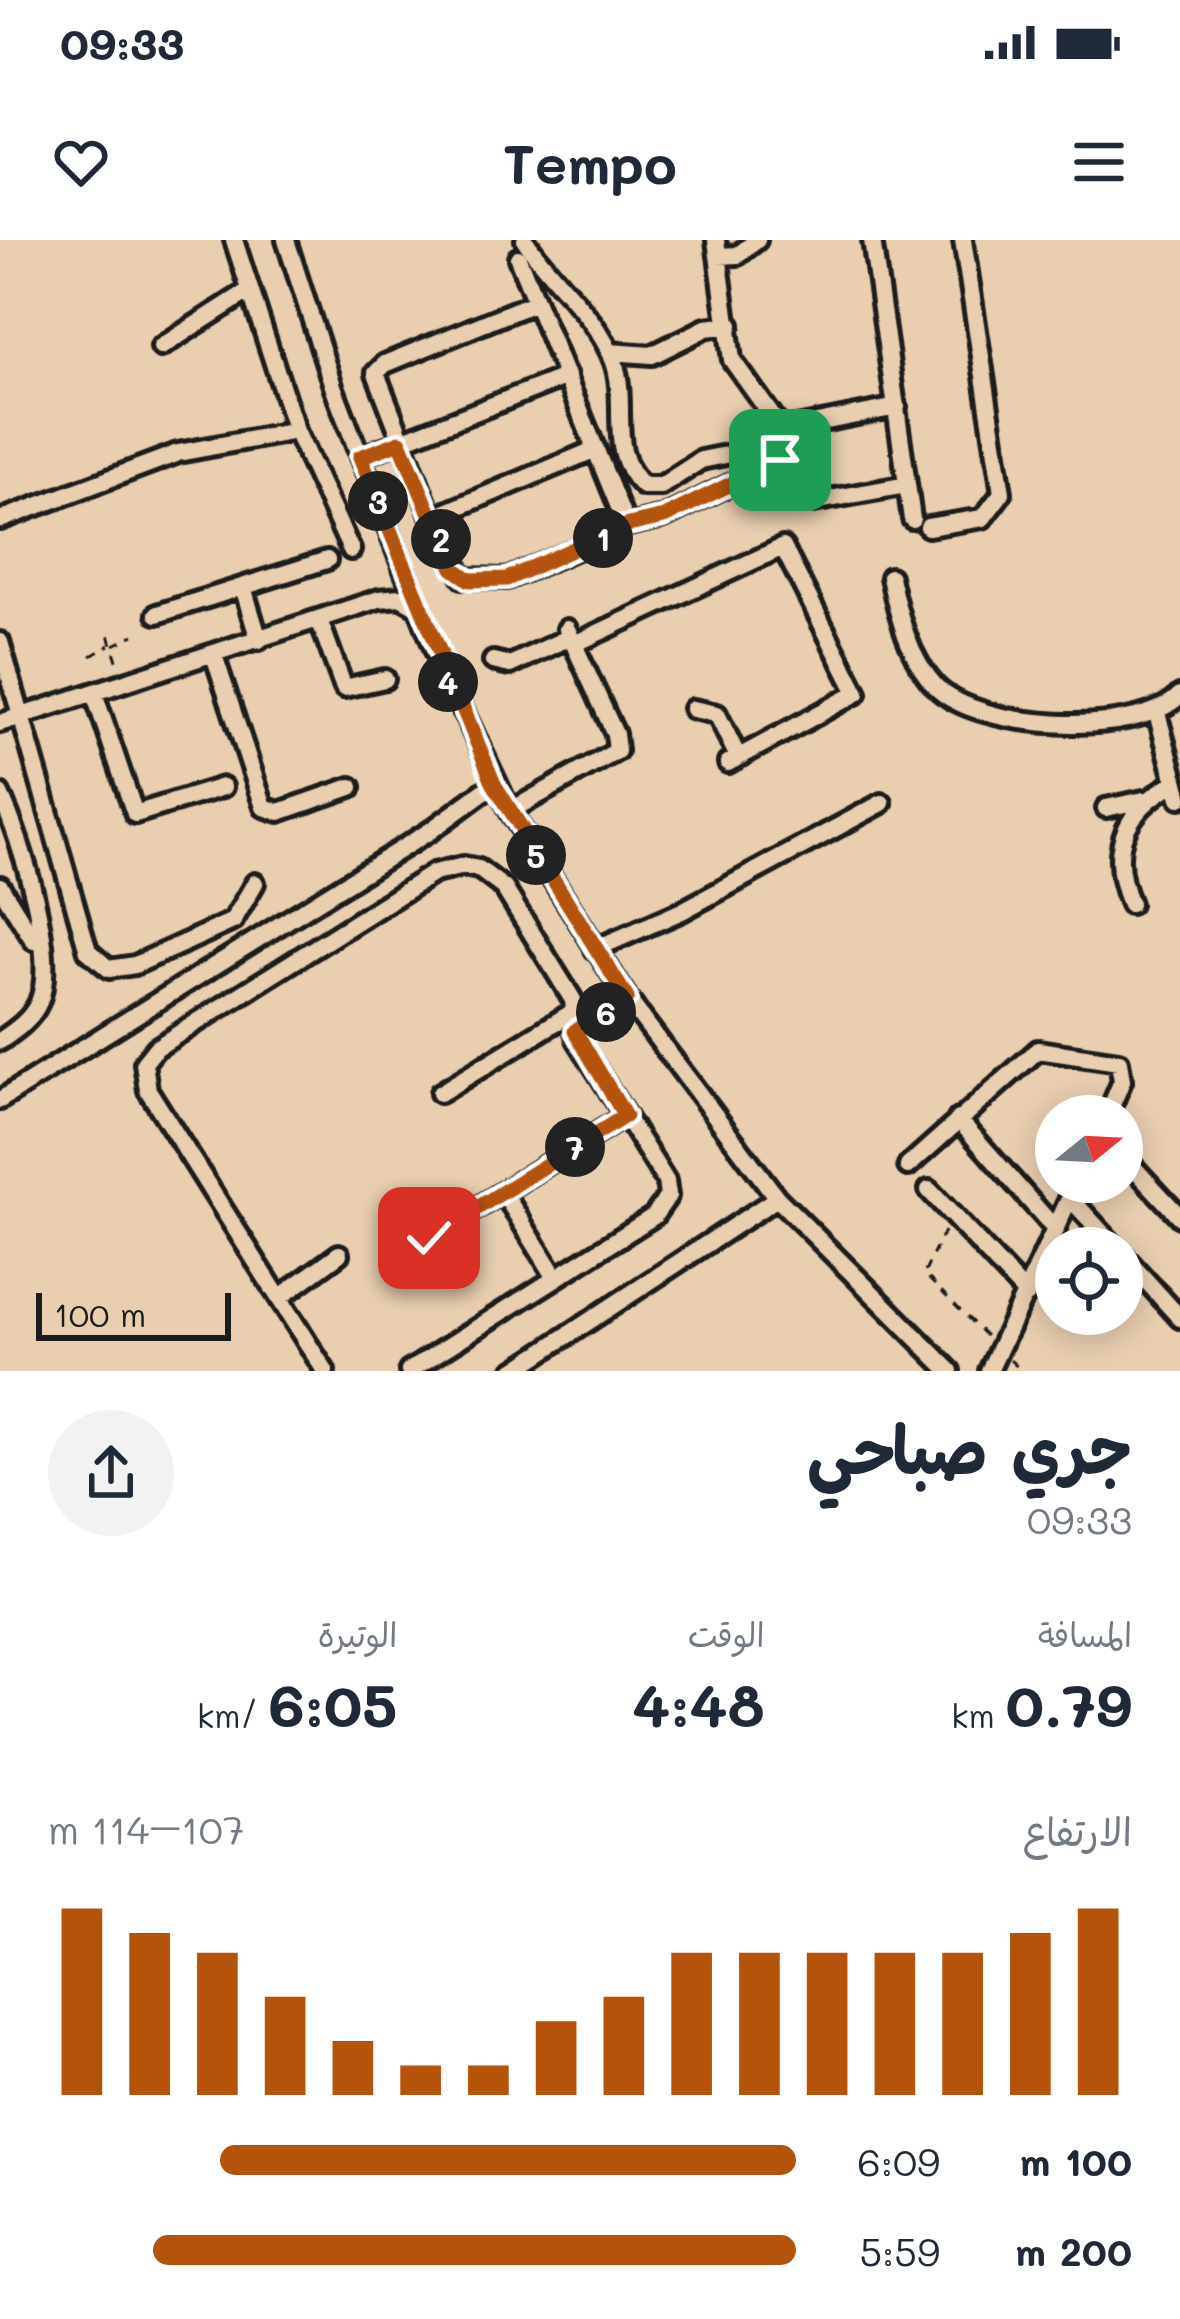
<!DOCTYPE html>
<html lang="ar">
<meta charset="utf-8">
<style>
body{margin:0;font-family:Mali,"Playpen Sans Arabic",sans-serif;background:#f2f2f3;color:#1f2937;direction:rtl;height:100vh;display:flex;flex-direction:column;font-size:45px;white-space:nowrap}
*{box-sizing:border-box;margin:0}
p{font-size:39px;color:#747a83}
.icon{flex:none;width:66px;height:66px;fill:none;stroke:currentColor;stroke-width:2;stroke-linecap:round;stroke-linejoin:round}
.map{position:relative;height:1131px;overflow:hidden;direction:ltr}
.details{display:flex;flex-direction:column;background:#fff;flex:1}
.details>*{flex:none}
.needle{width:78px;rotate:72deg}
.fabs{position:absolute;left:1035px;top:855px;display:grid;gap:24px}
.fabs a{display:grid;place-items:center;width:108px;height:108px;border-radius:50%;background:#fff;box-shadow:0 6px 30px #0003;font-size:60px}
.scale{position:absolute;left:36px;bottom:30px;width:195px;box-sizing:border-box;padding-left:12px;border:6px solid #1c1c1c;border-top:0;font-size:33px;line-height:42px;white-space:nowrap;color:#1c1c1c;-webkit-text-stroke:9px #e9ceb0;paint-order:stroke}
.pin{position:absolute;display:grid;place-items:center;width:102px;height:102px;color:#fff;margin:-51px;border-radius:24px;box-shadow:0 6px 18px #0006}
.km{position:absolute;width:60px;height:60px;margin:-30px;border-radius:50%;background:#222;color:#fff;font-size:33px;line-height:60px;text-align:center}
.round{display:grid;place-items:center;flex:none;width:126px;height:126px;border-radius:63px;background:#f2f2f3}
.summary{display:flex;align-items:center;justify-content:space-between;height:204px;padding:0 48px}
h1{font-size:66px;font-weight:700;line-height:90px}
.figures{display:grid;grid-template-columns:repeat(3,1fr);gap:18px;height:204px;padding:12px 48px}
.figures div{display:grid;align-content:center}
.figures b{font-size:60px;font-weight:700}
.figures small{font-size:33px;font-weight:400}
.figures p{font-size:33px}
.chart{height:336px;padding:24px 48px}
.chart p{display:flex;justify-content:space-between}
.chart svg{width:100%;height:216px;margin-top:12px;stroke:#b45309;stroke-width:6}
ul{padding:0 48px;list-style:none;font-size:39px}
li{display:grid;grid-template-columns:192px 144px 1fr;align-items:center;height:90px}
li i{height:30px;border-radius:15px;background:#b45309}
.status{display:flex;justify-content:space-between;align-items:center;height:84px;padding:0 60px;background:#fff;direction:ltr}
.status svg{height:33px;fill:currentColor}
header{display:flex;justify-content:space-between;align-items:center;height:156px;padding:0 48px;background:#fff;font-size:54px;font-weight:700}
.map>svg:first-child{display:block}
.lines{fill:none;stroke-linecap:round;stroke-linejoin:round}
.minor-casing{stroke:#1c1c1c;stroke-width:26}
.path{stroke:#1c1c1c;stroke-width:3;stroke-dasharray:9 9;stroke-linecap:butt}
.minor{stroke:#e9ceb0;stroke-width:16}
.route-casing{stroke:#fff;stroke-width:24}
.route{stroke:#b45309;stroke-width:15}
</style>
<div class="status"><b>09:33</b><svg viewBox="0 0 49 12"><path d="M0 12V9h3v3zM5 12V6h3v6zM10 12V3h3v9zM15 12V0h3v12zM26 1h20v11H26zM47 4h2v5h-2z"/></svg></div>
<header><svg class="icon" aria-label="menu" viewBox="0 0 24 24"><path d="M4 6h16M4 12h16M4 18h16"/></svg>Tempo<svg class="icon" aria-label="heart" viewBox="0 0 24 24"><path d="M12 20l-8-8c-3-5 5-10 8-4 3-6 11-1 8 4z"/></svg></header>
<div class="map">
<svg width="1180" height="1131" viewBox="0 0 1180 1131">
<rect width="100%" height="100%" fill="#e9ceb0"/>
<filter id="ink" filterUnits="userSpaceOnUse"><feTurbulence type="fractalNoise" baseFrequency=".00833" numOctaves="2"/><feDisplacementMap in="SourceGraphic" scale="24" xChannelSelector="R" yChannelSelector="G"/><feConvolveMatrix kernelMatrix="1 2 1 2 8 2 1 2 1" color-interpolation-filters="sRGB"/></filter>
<g filter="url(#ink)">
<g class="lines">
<g class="minor-casing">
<path id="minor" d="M234,0L296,191L351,310
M286,0L334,149L436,413L510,571L627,758L777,958L950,1131
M525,0C551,41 597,75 614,122C629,164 606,212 643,246H661L701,220L746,211L782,190L897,167
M716,0L732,120L782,190
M872,0L912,279
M718,16L738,15L757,0
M518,18L625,282L618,291L507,339L463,338L432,278L376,133L385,124L536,62
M161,107L250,50
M610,112L652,115L706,88L730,85
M360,217L567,136
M432,278L596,209
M0,280L178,213L296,191
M624,286L664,277L780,220L813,262L907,245
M928,287L983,278L1002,253L963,0
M890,337C898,374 909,418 936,447C979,490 1137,499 1180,455
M243,347L259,400
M157,374L327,320
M319,380L344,448L385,439
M0,402L88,711L109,729L135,725L233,681L255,643
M574,404L783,307L857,453L728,523
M214,415L264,567L279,572L351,547
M493,421L510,425L570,397
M94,453L135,574L223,547
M693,469L717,474L738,517
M1157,473L1180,558
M0,483L379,359L400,357L418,367
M0,554C21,598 58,716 39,762C31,780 16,790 0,801
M1106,568L1144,560
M510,571L617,511L615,494L567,389
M0,646L34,701
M1130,664C1107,609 1124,571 1174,543
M595,709L682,671L882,563
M575,792L627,758
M440,853L576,770
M0,860L430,591L494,544
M958,879L1056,990
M1122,915L1180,977
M908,926L1038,810L1119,822L1122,841L1107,876
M929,950L1027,1055
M503,952L556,1038
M1070,958L1116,1008
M429,998L625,876
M1122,1014L1180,1078
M279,1058L339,1014
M325,1131L148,850L144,823L156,808L434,633L464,626L479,629L504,648L573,760L577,799L666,941L668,956L654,976L409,1131
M513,1131L777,958
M989,1131L1077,942"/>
</g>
<path class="path" d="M109,395L120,430
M114,405L134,395
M91,416L110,405
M944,991L924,1034L986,1096
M1010,1120L1022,1131"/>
<use href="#minor" class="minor"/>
</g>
</g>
<g class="lines" filter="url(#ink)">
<g class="route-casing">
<path id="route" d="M429,998L625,876L575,791L627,758L494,544L360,217L400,202L453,328L470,340L507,339L624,286L664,277L780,220"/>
</g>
<use href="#route" class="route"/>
</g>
</svg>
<div class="fabs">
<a><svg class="needle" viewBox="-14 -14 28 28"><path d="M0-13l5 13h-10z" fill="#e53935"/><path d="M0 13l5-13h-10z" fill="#747a83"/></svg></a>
<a><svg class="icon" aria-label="locate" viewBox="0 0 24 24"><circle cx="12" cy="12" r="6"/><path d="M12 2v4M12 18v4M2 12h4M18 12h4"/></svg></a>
</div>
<div class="scale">100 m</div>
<div class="pin" style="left:780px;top:220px;background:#1e9e55"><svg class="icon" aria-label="arrive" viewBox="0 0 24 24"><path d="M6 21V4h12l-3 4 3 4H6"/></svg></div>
<div class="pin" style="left:429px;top:998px;background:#d93025"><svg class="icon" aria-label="check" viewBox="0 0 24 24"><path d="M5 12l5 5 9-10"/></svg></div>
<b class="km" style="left:603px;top:298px">1</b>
<b class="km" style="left:441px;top:299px">2</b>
<b class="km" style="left:378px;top:261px">3</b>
<b class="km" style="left:448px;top:442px">4</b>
<b class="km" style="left:536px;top:615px">5</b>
<b class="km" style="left:606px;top:772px">6</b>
<b class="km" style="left:575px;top:907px">7</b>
</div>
<section class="details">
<div class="summary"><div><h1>جري صباحي</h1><p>09:33</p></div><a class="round"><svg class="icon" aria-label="share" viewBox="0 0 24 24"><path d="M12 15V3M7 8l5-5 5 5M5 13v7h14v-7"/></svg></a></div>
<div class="figures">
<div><p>المسافة</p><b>0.79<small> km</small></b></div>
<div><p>الوقت</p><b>4:48</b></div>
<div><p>الوتيرة</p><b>6:05<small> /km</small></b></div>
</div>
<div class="chart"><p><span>الارتفاع</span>107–114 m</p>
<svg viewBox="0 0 160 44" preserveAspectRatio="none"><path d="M5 44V6M15 44V11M25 44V15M35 44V24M45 44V33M55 44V38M65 44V38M75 44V29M85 44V24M95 44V15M105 44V15M115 44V15M125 44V15M135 44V15M145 44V11M155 44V6"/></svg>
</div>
<ul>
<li><b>100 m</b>6:09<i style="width:77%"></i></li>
<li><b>200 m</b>5:59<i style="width:86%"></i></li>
</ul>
</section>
